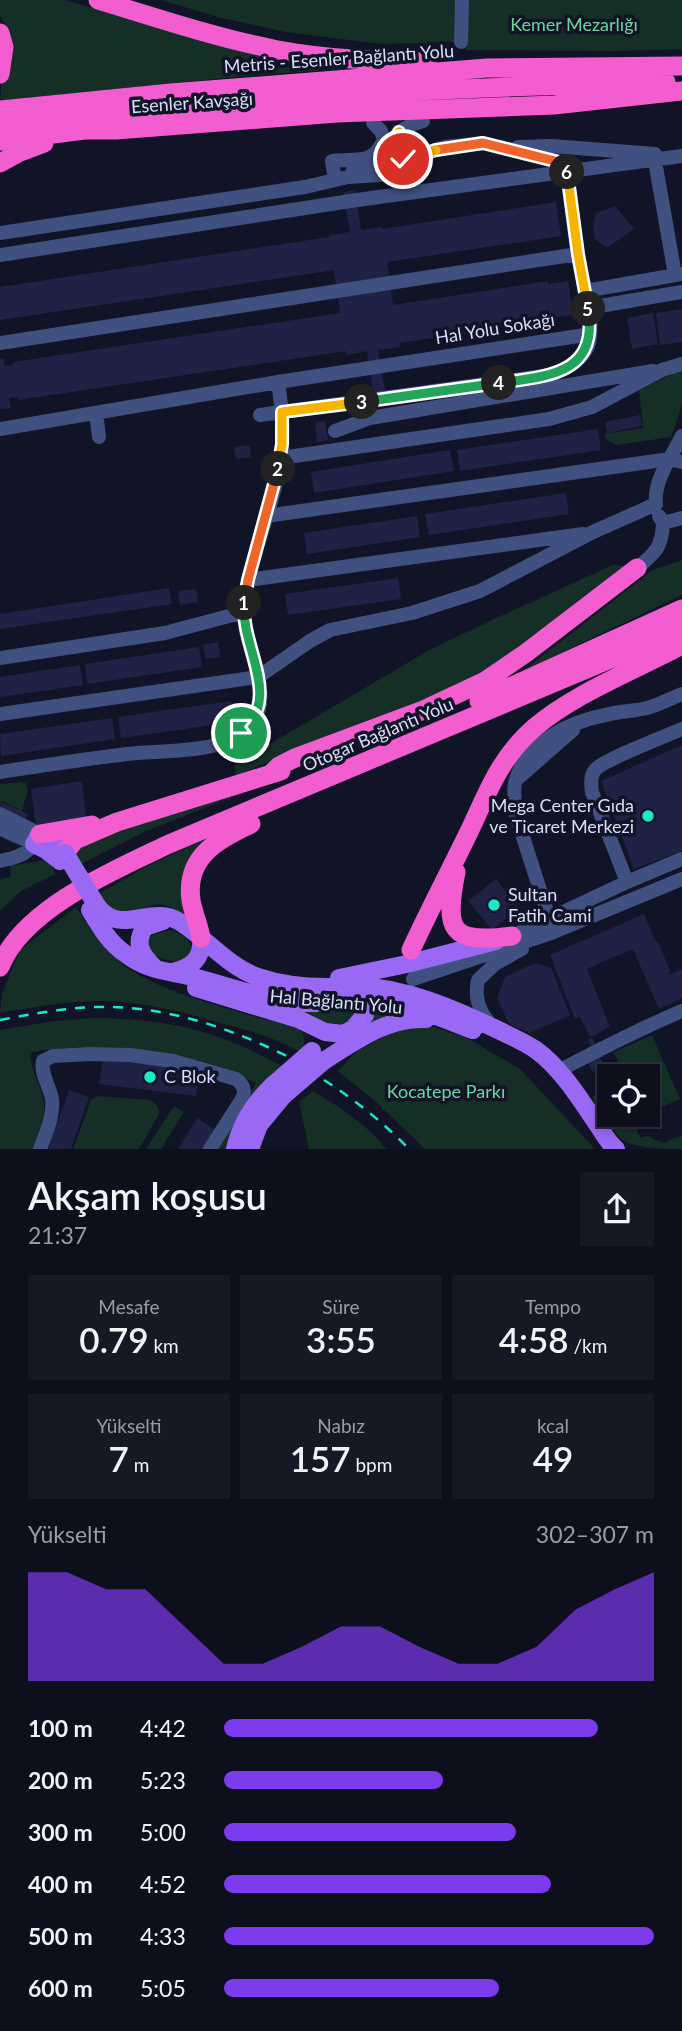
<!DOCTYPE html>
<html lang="tr">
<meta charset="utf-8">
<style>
body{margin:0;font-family:Lato,sans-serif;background:#161825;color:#f1f3f6;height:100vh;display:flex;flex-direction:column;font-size:26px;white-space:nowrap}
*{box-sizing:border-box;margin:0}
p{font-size:23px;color:#9a9ca3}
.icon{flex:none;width:38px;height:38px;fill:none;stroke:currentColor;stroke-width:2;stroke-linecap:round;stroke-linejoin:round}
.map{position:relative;height:1149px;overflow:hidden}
.side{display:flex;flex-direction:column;background:#0d0f1c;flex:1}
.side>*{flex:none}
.tools{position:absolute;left:597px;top:1064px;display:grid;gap:14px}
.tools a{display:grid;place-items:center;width:63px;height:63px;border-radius:0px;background:#0d0f1c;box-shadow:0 4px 10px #0003,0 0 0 2px #2d2f3b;font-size:35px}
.pin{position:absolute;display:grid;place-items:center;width:60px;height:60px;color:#fff;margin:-30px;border:4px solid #fff;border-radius:50%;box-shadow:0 2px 7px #0007}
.km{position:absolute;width:35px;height:35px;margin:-18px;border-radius:50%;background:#222;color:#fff;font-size:19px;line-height:35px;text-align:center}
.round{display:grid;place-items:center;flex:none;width:74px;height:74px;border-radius:0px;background:#161825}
.overview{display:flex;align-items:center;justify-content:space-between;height:119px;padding:0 28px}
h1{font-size:38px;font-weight:600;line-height:52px}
.metrics{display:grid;grid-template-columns:repeat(3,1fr);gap:10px;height:119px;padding:7px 28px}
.metrics div{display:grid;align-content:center;border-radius:0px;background:#161825;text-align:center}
.metrics b{font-size:35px;font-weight:600}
.metrics small{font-size:19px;font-weight:400}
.metrics p{font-size:19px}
.chart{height:196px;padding:14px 28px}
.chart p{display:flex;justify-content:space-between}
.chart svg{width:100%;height:126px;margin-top:7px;fill:#7c3aed;opacity:.7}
ul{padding:0 28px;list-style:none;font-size:23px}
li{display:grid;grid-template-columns:112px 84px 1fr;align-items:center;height:52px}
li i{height:18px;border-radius:9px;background:#7c3aed}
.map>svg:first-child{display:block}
.green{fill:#152f27}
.building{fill:#1f2245}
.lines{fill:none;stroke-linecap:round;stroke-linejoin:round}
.minor{stroke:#405081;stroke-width:14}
.major{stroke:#9969f3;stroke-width:18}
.highway{stroke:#f25ecf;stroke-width:19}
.rail{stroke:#15ecc5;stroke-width:2.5;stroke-dasharray:10 9;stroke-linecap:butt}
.major-bridge{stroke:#9969f3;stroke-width:18}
.split-1-casing{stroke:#fff;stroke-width:14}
.split-2-casing{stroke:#fff;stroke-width:14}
.split-3-casing{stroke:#fff;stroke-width:14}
.split-4-casing{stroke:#fff;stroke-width:14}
.split-5-casing{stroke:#fff;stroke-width:14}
.split-6-casing{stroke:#fff;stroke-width:14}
.split-7-casing{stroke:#fff;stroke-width:14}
.split-8-casing{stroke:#fff;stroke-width:14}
.split-1{stroke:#22a559;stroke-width:9}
.split-2{stroke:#f0652b;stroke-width:9}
.split-3{stroke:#f5b400;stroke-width:9}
.split-4{stroke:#22a559;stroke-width:9}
.split-5{stroke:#22a559;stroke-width:9}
.split-6{stroke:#f5b400;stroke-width:9}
.split-7{stroke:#f0652b;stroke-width:9}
.split-8{stroke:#f5b400;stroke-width:9}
.poi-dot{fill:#15ecc5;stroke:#111426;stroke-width:2.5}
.labels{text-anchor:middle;stroke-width:7;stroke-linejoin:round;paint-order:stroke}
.park-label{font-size:18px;fill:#6ad79d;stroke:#111426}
.street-label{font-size:18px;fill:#d9dffc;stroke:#111426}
.poi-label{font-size:18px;fill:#d9dffc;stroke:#111426;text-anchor:start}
</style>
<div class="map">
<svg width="682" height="1149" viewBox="0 0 682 1149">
<rect width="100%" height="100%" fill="#111426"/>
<path class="green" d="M0,0H65L204,40L341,67L342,69L245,76L0,101L6,26L0,16Z
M161,0H455L454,42L382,44L286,32L218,17Z
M467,0H682V49L613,51L466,50Z
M682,370V405L671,437L617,445L607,440L604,434L643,428L639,390Z
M682,560V595L523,671L653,570Z
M613,565L624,566L482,675L449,692L236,775L234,765L431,649L505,614Z
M22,782L26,783L28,789L22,811L2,801L0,804V784Z
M263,785L146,831L81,864L75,854L78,842Z
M202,841L205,845L192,924L183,914L165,905L156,904L130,914L109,910L98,894L148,866Z
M45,860L51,864L55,874L21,891L0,911V880L11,876L10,866Z
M76,907C88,925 99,944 115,958C148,989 215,1004 259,1018C273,1022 293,1022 303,1033L305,1047L300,1052C276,1038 251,1031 224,1024C184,1012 144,1002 102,1001C68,1001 33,1007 0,1013L2,994L20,950Z
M171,930C182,934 192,941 194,953L178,962C171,961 153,957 149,951C147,947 148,942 148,938L154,934Z
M279,1005L405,1010L384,1022L341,1030Z
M96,1018C171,1019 218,1031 284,1067L230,1136L227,1149H214L256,1083C186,1050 109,1040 32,1052L30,1054C31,1073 45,1091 44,1110C44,1123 37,1137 33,1149H0V1030L54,1021Z
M431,1026L467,1038L520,1069L595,1149H425L374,1100L338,1071L357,1051L402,1027Z
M652,1035L680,1099L648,1113V1076H624L614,1052Z
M609,1089V1115H629L641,1138L648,1136L663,1143L682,1135V1149C663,1149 637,1149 621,1139C609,1128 601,1111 592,1097Z
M313,1091C339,1107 367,1124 386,1149H309L299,1102Z
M98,1096L150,1100L156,1104L160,1112L139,1149H73L91,1100Z
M174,1106L184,1112L161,1149H146Z"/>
<path class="building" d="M355,190L361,230L382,227V229L556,202L561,236L387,262L390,282L393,305L548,281V284L568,281L573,315L554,317V320L399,343L400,347L378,350L385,391L373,392L367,351L347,355L346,351L18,400V397L9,398L11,408L0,409V359H3L5,366L13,365V362L340,313L334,270L0,320V287L329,237V235L350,232L343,192Z
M615,206L634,229L607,248L595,239L593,224L596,213Z
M682,309V342L660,345L656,313Z
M653,313L658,344L632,349L627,318Z
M640,415L642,426L607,433L605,422Z
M325,421L328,440L317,442L315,422Z
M598,429L601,450L460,471L457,450Z
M250,445L251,457L236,459L234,447Z
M450,450L454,471L314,493L311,472Z
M566,493L569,514L429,535L425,514Z
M417,516L420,537L307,554L304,533Z
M398,578L401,599L288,615L285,594Z
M169,588L172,604L0,629V614Z
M196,589L198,602L180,605L178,591Z
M218,642L220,657L206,659L203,645Z
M199,647L202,667L87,684L85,664Z
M80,665L83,685L0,697V677Z
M231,701L234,722L121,738L118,717Z
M112,718L115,739L1,756L0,734Z
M682,745V851L634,869L601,781Z
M82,781L86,818L36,825L31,789Z
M2,802L28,814L14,844L0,837V806Z
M496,879L519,908L492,930L468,901Z
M644,914L655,940L658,942L670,971L669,975L682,969V998L659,1009L633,949L602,962L587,969L610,1027L590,1037L580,1017L575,1019L550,955Z
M535,963L551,968L570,1015L530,1033L509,1024L497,998L505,977Z
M592,1038L604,1057L600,1058L604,1067L592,1072L588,1062L591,1047L588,1040Z
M103,1058L200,1071L196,1096L99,1084Z
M69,1090L89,1097L71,1149H48Z
M197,1118L217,1131L206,1149H178Z"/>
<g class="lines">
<path class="minor" d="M461,42L462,0
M399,133C397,143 395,152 403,159L412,156L419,150
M518,147L551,146L655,154
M655,161L675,275
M353,170L373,165L377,162C395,140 394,129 423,121
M334,174L332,161C357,158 373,166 384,139L381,131L373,123
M0,233L305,187L348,177L395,174L402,172L429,152L445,147L483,143L559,162L567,170
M0,255L357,200L682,156
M585,291L682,274
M588,308L682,292
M0,343L578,254
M96,413L99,437
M260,415L551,375C565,369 582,361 588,346C596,322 582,280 578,256C574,227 570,199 567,170
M0,429L278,382L585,335L589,331
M335,431L370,418L653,371
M281,458L549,419L592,407L662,370L682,364
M266,516L670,459L682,462
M659,516L663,523L682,518
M637,568C655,553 662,548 663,523
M248,580L583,534
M0,658L165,633L244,612
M0,714L258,677L310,641L330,630L412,613L480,591L593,532L656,504C653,481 672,456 682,436
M0,772C46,765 91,758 137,753C163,751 209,751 231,740C243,734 256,722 259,709C265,684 251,656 246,631C243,617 243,603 246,589C256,541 278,495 282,445C284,424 281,403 278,382
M517,779L573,730
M0,814L40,834
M0,828L34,844C25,856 14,858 0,861
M627,882L592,792C591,785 590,776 595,770C603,760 666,736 682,729
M549,918L516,815C515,804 513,793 515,783C525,741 572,721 610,714C622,711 635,711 647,708C659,705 671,698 682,694
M512,936L627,882L682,859
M413,979L551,933L682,879
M492,1026C479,1012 474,998 478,980L495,964L522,949
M558,1071C599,1050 639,1029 682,1011
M40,1149C46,1133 54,1116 52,1099C50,1087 40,1073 43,1061L53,1056L91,1054L130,1055L173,1061L236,1079C243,1084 246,1090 242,1099L210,1149"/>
<path class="major" d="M40,834L57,845L65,853L60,861L46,850L34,844Z
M97,906C122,938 150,903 180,922C207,939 227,966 258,977C279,984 304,987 326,987C337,987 347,985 358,986C406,988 452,1008 494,1028C508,1035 523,1041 536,1050C561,1068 580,1099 597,1124C603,1132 608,1143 616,1149
M90,910C100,927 110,944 127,955C150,972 171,971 197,978C231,987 266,1000 301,1003C328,1004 354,999 381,1002C413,1005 443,1019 473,1030
M154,967C141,955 134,943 145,927L163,921
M172,972C191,968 203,959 201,938
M339,978L407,964L496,941
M196,988L298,1019L325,1032L343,1034L353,1029
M346,1037L365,1015
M325,1060C357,1040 388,1017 426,1019
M235,1149C241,1123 254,1103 273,1085
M250,1149L259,1125L283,1096"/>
<path class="highway" d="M98,0C157,18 217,38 278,50C327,59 377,61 427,62
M0,33L4,47L0,74
M0,110L171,93L487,68L682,66
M0,125C221,97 443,88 666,82
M0,141L84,130H116L337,113L554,105L682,91
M0,163L20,152L44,143
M479,701L682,609
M271,774L279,766L295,758L421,711L485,681L526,653L637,568
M40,834L92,825
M65,853L75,840L117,822L281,771
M456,872C444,931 450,944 512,936
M201,938C199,925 193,913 191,900C185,857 218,839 251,824
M411,950C428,913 447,877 465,840C486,798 497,760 534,728C573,694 635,670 682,645
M0,967C22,909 116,869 169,844L682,629"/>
<path class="rail" d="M0,1020C37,1013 74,1006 112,1007C176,1009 234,1030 291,1058
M324,1080C355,1100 384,1123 409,1149"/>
<path class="major-bridge" d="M65,853L97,906
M273,1085L312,1051
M283,1096L325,1060"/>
</g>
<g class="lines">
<g class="split-1-casing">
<path id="split-1" d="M241,733C283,697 241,649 244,603"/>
</g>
<g class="split-2-casing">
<path id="split-2" d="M244,603L248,580L278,469"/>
</g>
<g class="split-3-casing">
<path id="split-3" d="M278,469L282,444V412L362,402"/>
</g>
<g class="split-4-casing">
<path id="split-4" d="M362,402L499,383"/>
</g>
<g class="split-5-casing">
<path id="split-5" d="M499,383C549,376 599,374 588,309"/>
</g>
<g class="split-6-casing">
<path id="split-6" d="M567,172L578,254L588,309"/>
</g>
<g class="split-7-casing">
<path id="split-7" d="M436,150L483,143L559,162L567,172"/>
</g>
<g class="split-8-casing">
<path id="split-8" d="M403,159C395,151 397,142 399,132L388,149L392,163L402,172L429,152L436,150"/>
</g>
<use href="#split-1" class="split-1"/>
<use href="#split-2" class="split-2"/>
<use href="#split-3" class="split-3"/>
<use href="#split-4" class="split-4"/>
<use href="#split-5" class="split-5"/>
<use href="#split-6" class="split-6"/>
<use href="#split-7" class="split-7"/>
<use href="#split-8" class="split-8"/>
</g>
<g class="poi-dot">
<circle cx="648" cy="816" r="7"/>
<circle cx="494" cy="905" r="7"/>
<circle cx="150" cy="1077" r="7"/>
</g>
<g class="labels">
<g class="park-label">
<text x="574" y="31">Kemer Mezarlığı</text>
<text x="446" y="1098">Kocatepe Parkı</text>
</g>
<g class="street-label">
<text transform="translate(339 59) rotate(-4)" y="6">Metris - Esenler Bağlantı Yolu</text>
<text transform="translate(192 103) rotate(-4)" y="6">Esenler Kavşağı</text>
<text transform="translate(495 329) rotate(-9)" y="6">Hal Yolu Sokağı</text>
<text transform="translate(378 735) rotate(-23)" y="6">Otogar Bağlantı Yolu</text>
<text transform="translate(336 1002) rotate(5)" y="6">Hal Bağlantı Yolu</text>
</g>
<g class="poi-label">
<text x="634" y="812" text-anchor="end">Mega Center Gıda<tspan x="634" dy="21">ve Ticaret Merkezi</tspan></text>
<text x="508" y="901">Sultan<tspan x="508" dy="21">Fatih Cami</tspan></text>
<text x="164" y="1083">C Blok</text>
</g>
</g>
</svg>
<div class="tools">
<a><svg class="icon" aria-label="locate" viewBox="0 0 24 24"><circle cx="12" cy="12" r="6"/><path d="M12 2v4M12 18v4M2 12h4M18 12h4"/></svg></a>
</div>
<div class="pin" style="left:241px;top:733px;background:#1e9e55"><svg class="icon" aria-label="arrive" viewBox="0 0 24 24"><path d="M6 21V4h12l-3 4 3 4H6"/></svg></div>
<div class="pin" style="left:403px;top:159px;background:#d93025"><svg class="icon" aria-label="check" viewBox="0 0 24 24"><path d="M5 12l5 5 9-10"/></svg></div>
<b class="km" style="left:244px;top:603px">1</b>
<b class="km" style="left:278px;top:469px">2</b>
<b class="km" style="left:362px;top:402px">3</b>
<b class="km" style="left:499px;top:383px">4</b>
<b class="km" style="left:588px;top:309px">5</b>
<b class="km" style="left:567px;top:172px">6</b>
</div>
<section class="side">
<div class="overview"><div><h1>Akşam koşusu</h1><p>21:37</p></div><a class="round"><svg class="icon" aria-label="share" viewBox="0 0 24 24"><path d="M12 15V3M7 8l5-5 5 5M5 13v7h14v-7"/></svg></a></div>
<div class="metrics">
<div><p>Mesafe</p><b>0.79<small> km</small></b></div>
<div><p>Süre</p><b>3:55</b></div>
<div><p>Tempo</p><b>4:58<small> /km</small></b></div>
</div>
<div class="metrics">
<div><p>Yükselti</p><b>7<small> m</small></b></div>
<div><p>Nabız</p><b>157<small> bpm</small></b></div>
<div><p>kcal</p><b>49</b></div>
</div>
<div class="chart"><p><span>Yükselti</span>302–307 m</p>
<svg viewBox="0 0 160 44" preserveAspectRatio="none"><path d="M0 44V6L10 6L20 12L30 12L40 25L50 38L60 38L70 32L80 25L90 25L100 32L110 38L120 38L130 32L140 19L150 12L160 6V44z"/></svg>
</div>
<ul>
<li><b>100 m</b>4:42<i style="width:87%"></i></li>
<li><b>200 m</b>5:23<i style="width:51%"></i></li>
<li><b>300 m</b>5:00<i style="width:68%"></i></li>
<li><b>400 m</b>4:52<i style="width:76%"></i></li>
<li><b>500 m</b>4:33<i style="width:100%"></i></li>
<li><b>600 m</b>5:05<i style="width:64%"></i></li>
</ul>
</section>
